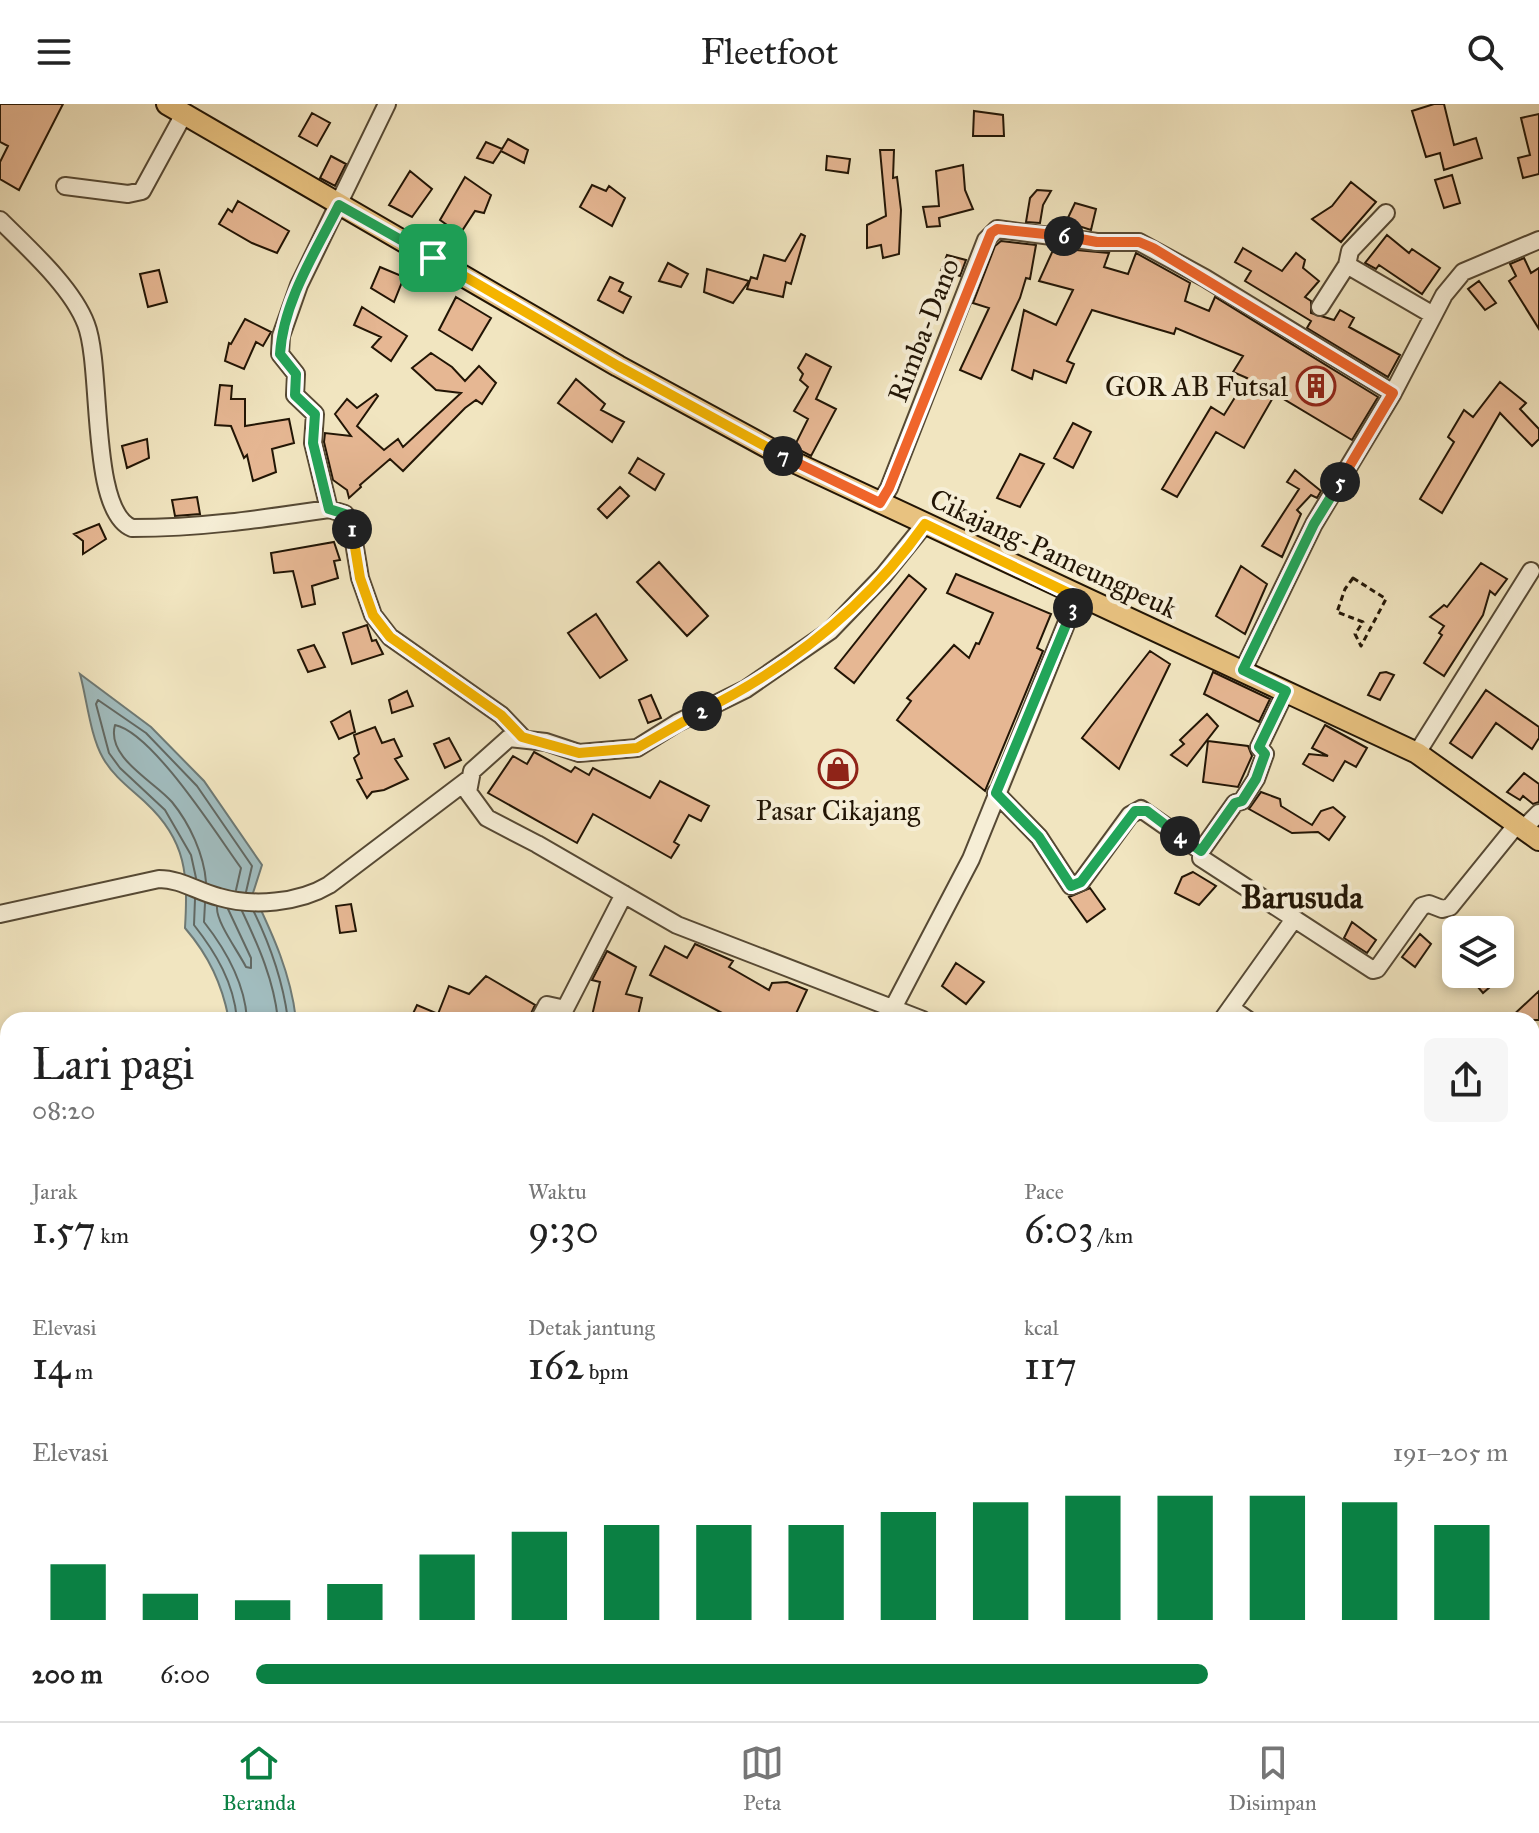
<!DOCTYPE html>
<html lang="id">
<meta charset="utf-8">
<style>
body{margin:0;font-family:"IM FELL Great Primer",serif;background:#f6f6f6;color:#222;height:100vh;display:flex;flex-direction:column;font-size:30px;white-space:nowrap}
*{box-sizing:border-box;margin:0}
p{font-size:26px;color:#767676}
.icon{flex:none;width:44px;height:44px;fill:none;stroke:currentColor;stroke-width:2;stroke-linecap:round;stroke-linejoin:round}
.map{position:relative;flex:1;overflow:hidden}
.details{position:absolute;left:0px;top:908px;width:1540px;height:710px;display:flex;flex-direction:column;background:#fff;border-radius:24px 24px 0 0;box-shadow:0 4px 12px #0003}
.details>*{flex:none}
.buttons{position:absolute;left:1442px;top:812px;display:grid;gap:16px}
.buttons a{display:grid;place-items:center;width:72px;height:72px;border-radius:12px;background:#fff;box-shadow:0 4px 12px #0003;font-size:40px}
.pin{position:absolute;display:grid;place-items:center;width:68px;height:68px;color:#fff;margin:-34px;border-radius:16px;box-shadow:0 4px 12px #0006}
.km{position:absolute;width:40px;height:40px;margin:-20px;border-radius:50%;background:#222;color:#fff;font-size:22px;line-height:40px;text-align:center}
.round{display:grid;place-items:center;flex:none;width:84px;height:84px;border-radius:12px;background:#f6f6f6}
.summary{display:flex;align-items:center;justify-content:space-between;height:136px;padding:0 32px}
h1{font-size:44px;font-weight:600;line-height:60px}
.metrics{display:grid;grid-template-columns:repeat(3,1fr);gap:12px;height:136px;padding:8px 32px}
.metrics div{display:grid;align-content:center}
.metrics b{font-size:40px;font-weight:600}
.metrics small{font-size:22px;font-weight:400}
.metrics p{font-size:22px}
.chart{height:224px;padding:16px 32px}
.chart p{display:flex;justify-content:space-between}
.chart svg{width:100%;height:144px;margin-top:8px;stroke:#0b8043;stroke-width:6}
ul{padding:0 32px;list-style:none;font-size:26px}
li{display:grid;grid-template-columns:128px 96px 1fr;align-items:center;height:60px}
li i{height:20px;border-radius:10px;background:#0b8043}
header{display:flex;justify-content:space-between;align-items:center;height:104px;padding:0 32px;background:#fff;font-size:36px;font-weight:600}
.dock{display:flex;justify-content:space-around;align-items:center;height:112px;border-top:2px solid #e0e0e0;background:#fff;font-size:22px;color:#767676}
.dock a{display:grid;justify-items:center;gap:4px}
.dock .active{color:#0b8043}
.map>svg:first-child{display:block}
.water{fill:#a1bcbe;stroke:#6e7974;stroke-width:2}
.lines{fill:none;stroke-linecap:round;stroke-linejoin:round}
.shore{stroke:#626862;stroke-width:2}
.building{fill:#e6b793;stroke:#221505;stroke-width:2}
.minor-casing{stroke:#564934;stroke-width:20}
.major-casing{stroke:#221505;stroke-width:24}
.path{stroke:#221505;stroke-width:3;stroke-dasharray:6 4;stroke-linecap:butt}
.minor{stroke:#f6eed6;stroke-width:16}
.major{stroke:#e8c280;stroke-width:20}
.split-1-casing{stroke:#fff;stroke-width:16}
.split-2-casing{stroke:#fff;stroke-width:16}
.split-3-casing{stroke:#fff;stroke-width:16}
.split-4-casing{stroke:#fff;stroke-width:16}
.split-5-casing{stroke:#fff;stroke-width:16}
.split-6-casing{stroke:#fff;stroke-width:16}
.split-7-casing{stroke:#fff;stroke-width:16}
.split-8-casing{stroke:#fff;stroke-width:16}
.split-1{stroke:#22a559;stroke-width:10}
.split-2{stroke:#f5b400;stroke-width:10}
.split-3{stroke:#f5b400;stroke-width:10}
.split-4{stroke:#22a559;stroke-width:10}
.split-5{stroke:#22a559;stroke-width:10}
.split-6{stroke:#f0652b;stroke-width:10}
.split-7{stroke:#f0652b;stroke-width:10}
.split-8{stroke:#f5b400;stroke-width:10}
.labels{text-anchor:middle;stroke-width:8;stroke-linejoin:round;paint-order:stroke}
.street-label{font-size:28px;fill:#221505;stroke:#f6eed6}
.poi-label{font-size:28px;fill:#221505;stroke:#f6eed6;text-anchor:end}
.quarter-label{font-size:32px;font-weight:bold;fill:#221505;stroke:#f6eed6}
</style>
<header><svg class="icon" aria-label="menu" viewBox="0 0 24 24"><path d="M4 6h16M4 12h16M4 18h16"/></svg>Fleetfoot<svg class="icon" aria-label="search" viewBox="0 0 24 24"><circle cx="10" cy="10" r="6"/><path d="M15 15l6 6"/></svg></header>
<div class="map">
<svg width="1539" height="1617" viewBox="0 0 1539 1617">
<rect width="100%" height="100%" fill="#f1e5c0"/>
<filter id="stains"><feTurbulence type="fractalNoise" baseFrequency=".0025" numOctaves="4"/><feColorMatrix values="0 0 0 0 .2 0 0 0 0 .09 0 0 0 0 .02 0 0 0 .5 -.17"/></filter>
<radialGradient id="worn" r=".72"><stop offset=".6" stop-color="#630" stop-opacity="0"/><stop offset="1" stop-color="#630" stop-opacity=".3"/></radialGradient>
<path class="water" d="M80,570L151,623L204,677L262,761L253,789C273,831 291,870 296,916H229C222,880 209,852 185,824C188,772 187,737 146,699C131,685 113,672 103,654C90,631 87,596 80,570Z"/>
<g class="lines">
<path class="shore" d="M196,774L191,751L165,706L120,664L109,649L96,600L98,596L146,629L197,682L252,762L246,788
M206,778C204,751 190,720 172,698C154,677 106,654 115,621C153,629 217,731 241,764L236,786
M195,795L194,821C216,849 234,879 237,916
M205,799L204,818C226,846 245,879 247,916
M217,803C216,818 238,847 246,863L251,864V854L228,805
M242,807C259,843 274,877 278,916
M254,808C271,843 283,877 288,916"/>
</g>
<path class="building" d="M0,0H63L19,86L0,75V58L8,42L0,38Z
M1434,0H1444L1454,41L1476,34L1482,54L1444,66L1440,49L1426,53L1412,7Z
M974,7L1003,11L1004,32H973Z
M312,9L330,19L317,42L299,32Z
M1539,10V70L1523,74L1518,54L1530,51L1521,14Z
M508,35L528,46L524,59L501,47L493,59L477,54L486,38L502,45Z
M880,46H894L893,74L897,73L901,106L899,150L883,154L881,141L867,144V121L886,112Z
M331,52L346,60L335,82L320,74Z
M827,52L850,55L848,69L826,66Z
M963,61L965,86L973,105L939,114L940,122L927,123L923,103L939,102L936,67Z
M410,67L432,85L412,113L389,101Z
M1452,71L1460,99L1444,104L1435,76Z
M465,73L491,91L484,109L475,107L460,130L440,116Z
M1351,78L1376,98L1341,138L1312,115L1332,102Z
M592,81L606,87L609,82L625,94L612,122L580,103Z
M1037,86L1051,87L1043,101L1040,119L1026,118L1030,94Z
M238,97L289,127L277,149L252,139L219,120L228,105L232,108Z
M1075,99L1096,105L1091,126L1066,118Z
M801,130L805,132L791,180L786,178L783,193L747,185L751,173L757,175L764,151L785,157Z
M1387,131L1409,149L1412,145L1440,164L1422,190L1379,161L1376,165L1365,159Z
M1001,137L1036,141L1030,175L1026,174L1020,194L981,275L960,266L989,204L973,199L995,142Z
M1054,144L1109,149L1104,163L1128,170L1136,149L1190,179L1185,197L1209,207L1215,193L1378,293L1352,336L1275,290L1244,344L1216,328L1177,393L1162,385L1211,303L1224,311L1247,274L1233,268L1243,252L1176,224L1174,230L1092,206L1067,257L1074,260L1066,279L1034,266L1032,275L1012,266L1024,206L1056,221L1073,186L1039,177Z
M1243,144L1282,167L1296,149L1305,156L1303,164L1319,177L1305,193L1311,197V209L1334,216L1340,206L1354,214L1349,223L1400,251L1388,273L1307,224L1311,217L1245,177L1251,167L1235,158Z
M947,151L966,156L960,172L941,166Z
M1524,154L1531,169L1539,164V225L1509,177L1516,172L1510,160Z
M668,159L688,170L681,183L659,177Z
M380,163L404,173L394,198L371,184Z
M707,165L749,177L733,199L704,188Z
M159,166L167,198L148,203L140,170Z
M610,173L623,179L619,187L631,193L623,209L598,196Z
M1479,177L1496,199L1485,206L1468,185Z
M456,193L491,214L472,246L439,226Z
M362,203L407,232L391,257L372,243L381,233L354,221Z
M245,215L271,228L263,242L256,238L244,265L225,257L229,239L231,240Z
M431,249L452,263L465,277L479,262L496,279L482,300L476,296L465,304L403,367L390,355L360,381L361,383L349,394L347,386L333,376L324,338L325,329L351,332L335,310L347,295L357,304L376,290L378,292L357,322L384,346L398,335L403,343L461,289L436,286L412,264Z
M806,250L831,263L816,295L836,305L811,352L794,343L808,315L794,307L808,283L800,276L803,270L798,264Z
M576,275L605,300L601,306L624,318L612,338L558,299Z
M1500,278L1526,299L1520,305L1539,325V335L1532,342L1500,309L1442,409L1420,395L1454,338L1448,333L1464,306L1473,313Z
M220,281L232,282L231,295H245V322L289,315L294,339L272,345L276,368L253,377L247,351L244,354L231,322L215,321Z
M1073,319L1091,328L1073,364L1054,354Z
M147,335L149,354L127,364L122,342Z
M1020,350L1044,360L1020,403L997,394Z
M638,354L664,370L655,386L629,369Z
M1295,366L1321,387L1317,394L1311,391L1297,406L1301,410L1282,453L1262,442L1299,385L1287,378Z
M620,383L629,392L607,414L598,405Z
M197,393L200,410L175,412L172,396Z
M99,420L106,435L83,450V437L74,430Z
M334,438L340,456L334,457L338,474L312,482L315,500L302,503L293,467L274,469L271,449Z
M659,458L708,512L687,532L637,478Z
M1481,459L1507,475L1495,491L1490,487L1483,511L1444,572L1424,559L1442,531L1439,529L1444,522L1430,513L1444,501L1447,503Z
M1241,462L1267,480L1245,530L1216,512Z
M956,470L1051,510L1037,544L1043,547L985,687L897,616L911,597L907,594L954,541L969,554L976,539L979,540L993,509L947,489Z
M909,471L926,485L854,579L835,564Z
M596,510L627,556L600,574L568,529Z
M367,521L372,537L376,536L383,550L352,560L343,529Z
M314,541L325,563L308,568L298,546Z
M1150,547L1170,560L1119,665L1082,634Z
M1213,568L1270,595L1259,618L1204,590Z
M1386,568L1394,571L1380,596L1368,591L1380,569Z
M1486,586L1539,623V634L1532,645L1496,619L1472,654L1450,639Z
M407,587L413,602L392,609L389,596Z
M651,591L661,614L648,619L639,596Z
M350,607L355,628L339,635L331,618Z
M1207,610L1218,622L1187,662L1171,651L1184,640L1180,636Z
M1325,621L1367,644L1356,663L1345,657L1333,677L1303,660L1309,650L1328,652L1312,644Z
M375,623L382,639L394,635L402,652L395,655L408,675L384,686L372,688L367,694L357,676L362,674L354,654L359,650L354,631Z
M449,634L461,656L445,664L434,640Z
M1208,637L1248,642L1252,652L1238,683L1203,678Z
M534,648L571,668L575,663L589,671L593,664L650,694L660,677L709,702L701,717L689,711L674,738L679,741L671,754L593,710L577,739L488,689L513,652L527,660Z
M1524,669L1539,680V698L1533,700L1523,692L1520,696L1507,688Z
M1261,688L1280,695L1281,702L1312,721L1321,707L1333,703L1345,713L1329,736L1318,728L1292,729L1249,705Z
M1193,768L1216,782L1199,801L1175,789L1182,773Z
M1090,784L1105,805L1087,818L1069,793Z
M351,800L356,827L340,829L336,802Z
M1352,818L1376,836L1367,849L1344,834Z
M1420,830L1431,840L1415,863L1402,853Z
M695,840L733,857L729,863L769,886L772,879L787,878L807,886L793,916H760L751,912L748,916H724L726,911L650,871L665,842L687,854Z
M607,847L636,863L626,890L642,894L637,916H591L600,878L592,876Z
M956,859L984,878L966,900L942,882Z
M1467,870H1505L1483,889Z
M486,872L535,901L528,916H410L417,901L438,910L449,882L469,890Z
M1539,887V916H1508Z"/>
<g class="lines">
<g class="minor-casing">
<path id="minor" d="M65,82L128,90L142,87L184,10
M1386,109L1350,147L1347,161L1433,211
M0,116C28,144 72,183 86,220C103,263 89,407 132,424C201,424 261,415 329,405L345,410L351,420L360,474L373,511L390,533L501,611L522,633
M1320,203L1347,161
M880,399L889,384L986,136L997,125L1097,138H1139L1205,174L1393,289
M329,405L313,339L315,310L295,291L296,270L280,250L281,232L299,181L387,0
M1243,566L1314,420L1393,289L1444,191L1463,168L1539,136
M1417,649L1531,467
M996,689L1039,733L1071,782L1081,778L1130,711L1141,705L1201,747V754L1373,866L1377,865L1422,802L1429,800L1442,805L1450,803L1518,719
M1525,723L1539,709
M1201,747L1235,699L1242,697L1256,675L1265,650L1259,643L1286,587
M0,810L159,775C181,775 198,788 219,793C253,803 299,799 329,781L469,675
M893,904L971,755L1077,493
M1231,904L1248,916
M539,916L547,901L565,905L624,790
M923,916L677,821L537,740L487,714L468,688L472,667L509,634L546,638L579,649L637,644L677,619L746,585L830,527L883,472L925,420
M1222,916L1294,815
M1532,1251L1539,1254
M0,1312L8,1320
M1532,1343L1539,1335
M75,1617L76,1610
M1113,1617V1610"/>
</g>
<g class="major-casing">
<path id="major" d="M167,0L618,262L798,360L1417,649L1539,736"/>
</g>
<path class="path" d="M1353,474L1386,495L1361,542L1355,530L1363,518L1337,508L1345,485Z"/>
<use href="#minor" class="minor"/>
<use href="#major" class="major"/>
</g>
<g class="lines">
<g class="split-1-casing">
<path id="split-1" d="M352,425L345,410L329,405L313,339L315,310L295,291L296,270L280,250C283,198 316,147 339,101L433,154"/>
</g>
<g class="split-2-casing">
<path id="split-2" d="M352,425L360,474L373,511L390,533L501,611L522,633L579,649L637,644L702,607"/>
</g>
<g class="split-3-casing">
<path id="split-3" d="M702,607C791,563 867,502 925,420L1077,493L1073,504"/>
</g>
<g class="split-4-casing">
<path id="split-4" d="M1073,504L996,689L1039,733L1071,782L1081,778L1135,707H1147L1180,732"/>
</g>
<g class="split-5-casing">
<path id="split-5" d="M1180,732L1201,747L1235,699L1242,697L1256,675L1265,650L1259,643L1286,587L1243,566L1314,420L1340,378"/>
</g>
<g class="split-6-casing">
<path id="split-6" d="M1064,132L1097,138H1139L1153,144L1393,289L1340,378"/>
</g>
<g class="split-7-casing">
<path id="split-7" d="M783,352L880,399L889,384L991,129L997,125L1064,132"/>
</g>
<g class="split-8-casing">
<path id="split-8" d="M433,154L618,262L783,352"/>
</g>
<use href="#split-1" class="split-1"/>
<use href="#split-2" class="split-2"/>
<use href="#split-3" class="split-3"/>
<use href="#split-4" class="split-4"/>
<use href="#split-5" class="split-5"/>
<use href="#split-6" class="split-6"/>
<use href="#split-7" class="split-7"/>
<use href="#split-8" class="split-8"/>
</g>
<defs>
<g id="building-ring" transform="scale(2)"><circle r="9.5" fill="#f6eed6" stroke="#8f2418" stroke-width="1.5"/><path d="M-4-6H4V6H1V3H-1V6H-4ZM-2.5-4.3h1.7v1.8h-1.7ZM.8-4.3h1.7v1.8H.8ZM-2.5-1h1.7V.8h-1.7ZM.8-1h1.7V.8H.8Z" fill="#8f2418"/></g>
<g id="shop-ring" transform="scale(2)"><circle r="9.5" fill="#f6eed6" stroke="#8f2418" stroke-width="1.5"/><path d="M-5-2.5h2.3a2.7 3.5 0 0 1 5.4 0H5L5.5 6h-11ZM-1.5-2.5h3a1.5 2.3 0 0 0-3 0Z" fill="#8f2418"/></g>
</defs>
<g fill-rule="evenodd">
<use href="#building-ring" x="1316" y="282"/>
<use href="#shop-ring" x="838" y="665"/>
</g>
<g class="labels">
<g class="street-label">
<text transform="translate(923 226) rotate(-69)" y="10">Rimba-Dano</text>
<text transform="translate(1054 449) rotate(25)" y="10">Cikajang-Pameungpeuk</text>
</g>
<g class="poi-label">
<text x="1288" y="292">GOR AB Futsal</text>
<text x="838" y="716" text-anchor="middle">Pasar Cikajang</text>
</g>
<g class="quarter-label">
<text x="1302" y="804">Barusuda</text>
</g>
</g>
<rect width="100%" height="100%" filter="url(#stains)"/>
<rect width="100%" height="100%" fill="url(#worn)"/>
</svg>
<div class="buttons">
<a><svg class="icon" aria-label="layers" viewBox="0 0 24 24"><path d="M12 4l9 5-9 5-9-5zM3 14l9 5 9-5"/></svg></a>
</div>
<div class="pin" style="left:433px;top:154px;background:#1e9e55"><svg class="icon" aria-label="arrive" viewBox="0 0 24 24"><path d="M6 21V4h12l-3 4 3 4H6"/></svg></div>
<b class="km" style="left:352px;top:425px">1</b>
<b class="km" style="left:702px;top:607px">2</b>
<b class="km" style="left:1073px;top:504px">3</b>
<b class="km" style="left:1180px;top:732px">4</b>
<b class="km" style="left:1340px;top:378px">5</b>
<b class="km" style="left:1064px;top:132px">6</b>
<b class="km" style="left:783px;top:352px">7</b>
<section class="details">
<div class="summary"><div><h1>Lari pagi</h1><p>08:20</p></div><a class="round"><svg class="icon" aria-label="share" viewBox="0 0 24 24"><path d="M12 15V3M7 8l5-5 5 5M5 13v7h14v-7"/></svg></a></div>
<div class="metrics">
<div><p>Jarak</p><b>1.57<small> km</small></b></div>
<div><p>Waktu</p><b>9:30</b></div>
<div><p>Pace</p><b>6:03<small> /km</small></b></div>
</div>
<div class="metrics">
<div><p>Elevasi</p><b>14<small> m</small></b></div>
<div><p>Detak jantung</p><b>162<small> bpm</small></b></div>
<div><p>kcal</p><b>117</b></div>
</div>
<div class="chart"><p><span>Elevasi</span>191–205 m</p>
<svg viewBox="0 0 160 44" preserveAspectRatio="none"><path d="M5 44V27M15 44V36M25 44V38M35 44V33M45 44V24M55 44V17M65 44V15M75 44V15M85 44V15M95 44V11M105 44V8M115 44V6M125 44V6M135 44V6M145 44V8M155 44V15"/></svg>
</div>
<ul>
<li><b>200 m</b>6:00<i style="width:76%"></i></li>
</ul>
</section>
</div>
<nav class="dock">
<a class="active"><svg class="icon" aria-label="home" viewBox="0 0 24 24"><path d="M3 11l9-7 9 7M6 9v11h12V9"/></svg>Beranda</a>
<a><svg class="icon" aria-label="map" viewBox="0 0 24 24"><path d="M3 6l6-2 6 2 6-2v14l-6 2-6-2-6 2zM9 4v14M15 6v14"/></svg>Peta</a>
<a><svg class="icon" aria-label="saved" viewBox="0 0 24 24"><path d="M7 4h10v16l-5-4-5 4z"/></svg>Disimpan</a>
</nav>
